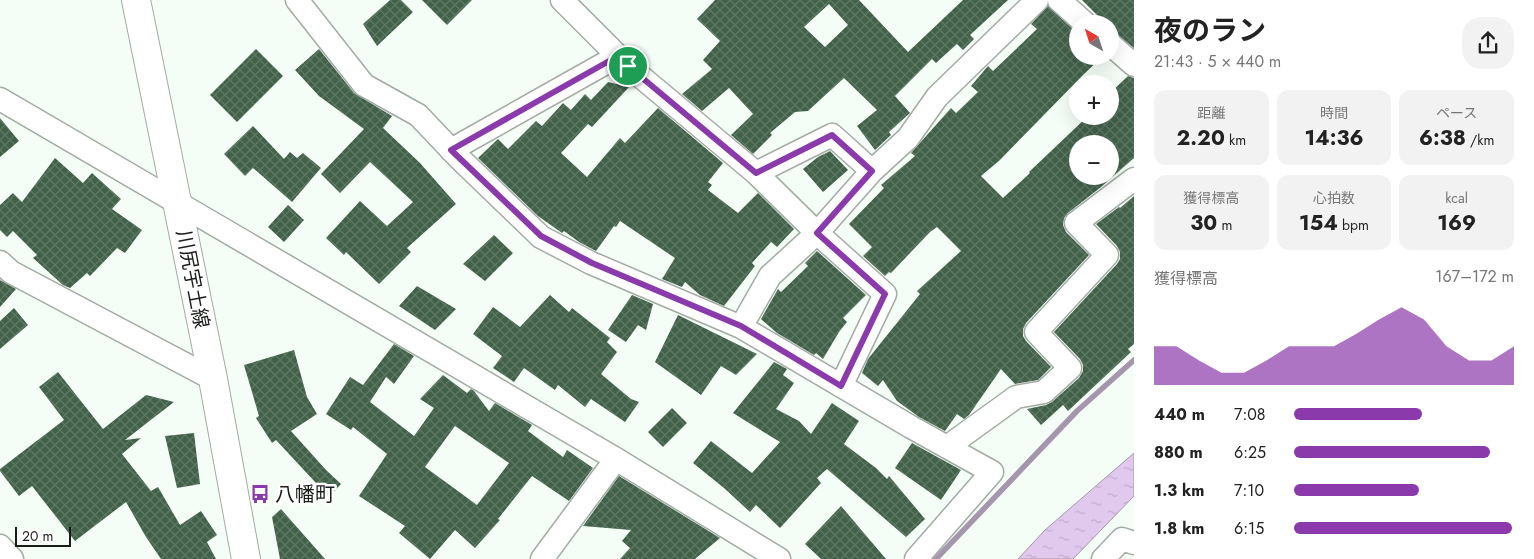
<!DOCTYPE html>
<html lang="ja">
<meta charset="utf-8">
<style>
body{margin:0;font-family:Jost,"Noto Sans JP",sans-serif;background:#f2f2f2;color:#222;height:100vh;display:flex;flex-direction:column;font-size:19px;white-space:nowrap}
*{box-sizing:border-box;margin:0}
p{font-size:16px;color:#767676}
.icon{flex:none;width:28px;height:28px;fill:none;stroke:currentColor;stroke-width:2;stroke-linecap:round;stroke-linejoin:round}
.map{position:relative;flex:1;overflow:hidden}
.sheet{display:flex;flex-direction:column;background:#fff;width:400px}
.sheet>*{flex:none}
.needle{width:32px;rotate:321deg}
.buttons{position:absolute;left:1069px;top:15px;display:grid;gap:10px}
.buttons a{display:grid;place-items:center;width:50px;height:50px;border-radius:50%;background:#fff;box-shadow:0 5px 20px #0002;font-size:25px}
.scale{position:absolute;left:15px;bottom:12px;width:56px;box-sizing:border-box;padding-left:5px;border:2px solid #191c19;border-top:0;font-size:14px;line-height:18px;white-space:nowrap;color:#191c19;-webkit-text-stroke:4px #fff;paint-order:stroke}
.pin{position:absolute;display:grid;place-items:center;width:42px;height:42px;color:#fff;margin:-21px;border:2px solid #fff;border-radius:50%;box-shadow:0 1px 5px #0007}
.round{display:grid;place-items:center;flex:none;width:52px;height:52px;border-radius:20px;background:#f2f2f2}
.summary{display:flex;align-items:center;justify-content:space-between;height:85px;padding:0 20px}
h1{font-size:28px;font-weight:700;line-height:38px}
.figures{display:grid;grid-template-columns:repeat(3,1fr);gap:8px;height:85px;padding:5px 20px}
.figures div{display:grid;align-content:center;border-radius:12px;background:#f2f2f2;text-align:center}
.figures b{font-size:21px;font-weight:700}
.figures small{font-size:14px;font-weight:400}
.figures p{font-size:14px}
.chart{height:140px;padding:10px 20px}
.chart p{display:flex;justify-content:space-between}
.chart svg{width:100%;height:90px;margin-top:5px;fill:#8a3aaa;opacity:.7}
ul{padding:0 20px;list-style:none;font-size:16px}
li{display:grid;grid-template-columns:80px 60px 1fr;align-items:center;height:38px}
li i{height:12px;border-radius:6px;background:#8a3aaa}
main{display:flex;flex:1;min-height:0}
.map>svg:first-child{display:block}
.water{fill:url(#water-ripples);stroke:#a595ad}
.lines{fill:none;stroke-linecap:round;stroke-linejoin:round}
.stream{stroke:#a595ad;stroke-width:5.5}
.building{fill:url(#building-cross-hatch);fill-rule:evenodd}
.minor-casing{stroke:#a2aba4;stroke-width:25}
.major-casing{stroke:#a2aba4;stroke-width:30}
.minor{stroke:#fff;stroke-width:22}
.major{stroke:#fff;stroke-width:28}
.route-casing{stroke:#fff;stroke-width:10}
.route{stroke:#8a3aaa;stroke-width:6}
.labels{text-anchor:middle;stroke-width:5;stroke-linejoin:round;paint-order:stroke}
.street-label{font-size:20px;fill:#191c19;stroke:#fff}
.poi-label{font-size:20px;fill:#191c19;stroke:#fff;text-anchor:start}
</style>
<main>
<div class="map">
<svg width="1134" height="559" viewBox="0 0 1134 559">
<defs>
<pattern id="water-ripples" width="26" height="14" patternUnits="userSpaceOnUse" patternTransform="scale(1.25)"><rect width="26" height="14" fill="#e1c9ed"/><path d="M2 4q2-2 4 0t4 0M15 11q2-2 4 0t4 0" fill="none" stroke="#c0accb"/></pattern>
<pattern id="building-cross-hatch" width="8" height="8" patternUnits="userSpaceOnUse" patternTransform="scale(1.25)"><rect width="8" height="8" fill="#416149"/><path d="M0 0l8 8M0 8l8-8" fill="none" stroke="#5f7865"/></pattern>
</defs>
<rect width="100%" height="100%" fill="#f4fef6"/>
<path class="water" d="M1134,453V496L1073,559H1018L1045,530Z"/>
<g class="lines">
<path class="stream" d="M936,559L1077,411L1134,360"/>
</g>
<path class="building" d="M390,0H401L413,12L377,46L363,24Z
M422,0H472L447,25Z
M715,0H859L908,52L963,0H1008L970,35L974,39L963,50L957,44L936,63L932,59L895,96L910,113L889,132L891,135L875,150L857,126L877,110L844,78L808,111L795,112L770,133L772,135L753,154L731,135L753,114L729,88L702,111L682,94L712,69L703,60L720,41L697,19ZM829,4L848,25L825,47L804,27Z
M1082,0H1134V48L1114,32L1110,28V24H1106Z
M1048,6L1078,34V56H1103L1083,75L1000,160L981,176L1003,198L1030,173L1029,172L1088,116H1110V93L1128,76L1134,78V158L1101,187L1068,213L1064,218L1063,225L1066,232L1089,255L1026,323L1023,329V336L1026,341L1051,367L1038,380L1015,384L1001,369L969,415L964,419L957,414L945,431L919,417L897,401L883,380L878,386L862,373L868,359L920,294L917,291L961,251L937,227L930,232L891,273L889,272L885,276L863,256L872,247L849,224L884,188L881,185L915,156L911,153L951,108L956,113L978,92L971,86L988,66L993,71L1037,29L1031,24ZM1078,144H1110V176H1078Z
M256,49L283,76L237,122L210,95Z
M319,49L354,93L392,116L383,128L420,163L456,204L407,248L411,252L379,284L346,252L344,255L326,238L360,201L387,226L413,202L370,162L340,193L321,174L364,129L319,96L295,70Z
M608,82L629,87L592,127L588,124L561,153L587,177L620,138L625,143L658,108L723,163L708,182L712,185L708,190L738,213L758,193L794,229L777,247L771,242L752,263L755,266L724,306L700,295L685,282L682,287L662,279L675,258L620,221L616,227L614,226L596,251L579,242L564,231L562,233L538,216L478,158L498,139L508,149L536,121L542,126L563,103L571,110L585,94L591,100Z
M0,118L19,141L0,157Z
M253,126L284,159L290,152L297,158L303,153L321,168L292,202L253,168L245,176L224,154Z
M830,151L848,170L823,192L803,169L818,157Z
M55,158L83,183L92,173L121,199L112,209L142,230L125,253L117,248L90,276L87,273L70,288L63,285L33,258L37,255L13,231L7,237L0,230V205L13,193L22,202Z
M1134,196V344L1128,349L1131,352L1068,411L1063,405L1041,425L1027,409L1046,405L1052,402L1079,378L1083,371V365L1080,359L1054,332L1117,264L1120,259V252L1117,246L1096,224L1119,207L1120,208Z
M288,205L304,220L284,242L268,227Z
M494,235L513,253L485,281L463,264Z
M817,251L866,295L843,318L847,322L839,332L823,359L816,353L814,355L777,333L761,319L778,289L781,292L808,266L805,263Z
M0,280L16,289L0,307Z
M417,286L456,309L435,330L399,306Z
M550,295L569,312L572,308L610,338L607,342L617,352L601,374L631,399L639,402L625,422L591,399L585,407L558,385L555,390L524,368L514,382L493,368L502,356L473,334L493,307L520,327Z
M632,295L653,304L646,330L638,325L626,342L608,330Z
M14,308L28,325L0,349V321Z
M678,315L757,354L736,375L721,366L701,395L655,362Z
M394,344L414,356L394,384L386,377L370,402L414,436L434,408L420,399L443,375L467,393L471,389L474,391L489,411L495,403L532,425L528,431L563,457L567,450L593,468L569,501L532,476L498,519L500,520L475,548L455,530L430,559L399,533L405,526L359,496L387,454L353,427L351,430L326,414L350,377L363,385ZM455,426L509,463L477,505L425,467Z
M294,350L307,397L317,414L291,431L326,470L341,484L329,497L315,484L316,483L276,440L272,443L256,418L259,416L244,365Z
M774,362L787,369L783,375L794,383L776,409L799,421L811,434L832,403L859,421L844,444L876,468L887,479L889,476L925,519L906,537L827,469L817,478L821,483L780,528L756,505L750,512L724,488L693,463L711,441L752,473L780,442L733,413Z
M58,372L103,429L146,395L174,402L125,440L141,438L122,454L151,491L158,487L180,525L201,511L217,535L207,542L216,559H161L146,537L126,502L75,541L32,486L19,496L0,471V469L64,420L39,387Z
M672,408L687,423L663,447L648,432Z
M194,433L200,484L177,488L165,436Z
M912,443L961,470L941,500L895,468Z
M619,476L720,538L695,559H620L630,548L622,541L631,530L583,526Z
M841,506L886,559H821L805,544Z
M281,509L325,559H280L272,517Z"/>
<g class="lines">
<g class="minor-casing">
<path id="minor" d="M297,0L364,85L418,115L458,157L541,237L591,263L741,327L911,427L992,472L916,559
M562,0L628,66L756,173L817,233L885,294L841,386
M1059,0L1086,24
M1110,44L1134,65
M0,99L616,459L779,559
M451,150L618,56
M756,173L832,135L872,171
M0,262L11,272L213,379
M741,327L770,276L817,233L872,171L908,138L937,97L1037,0
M947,447L1016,397L1044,392L1070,368L1036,332L1107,255L1076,223L1134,179
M0,546L12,559
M542,559L616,459
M1103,559L1122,539L1134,543"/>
</g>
<g class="major-casing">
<path id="major" d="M136,0L213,379L246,559"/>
</g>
<use href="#minor" class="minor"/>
<use href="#major" class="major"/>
</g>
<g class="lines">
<g class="route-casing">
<path id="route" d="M618,56L628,66L756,173L832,135L872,171L817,233L885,294L841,386L741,326L592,263L541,236L451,150Z"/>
</g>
<use href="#route" class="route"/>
</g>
<defs>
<g id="bus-bare" transform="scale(1.5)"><path d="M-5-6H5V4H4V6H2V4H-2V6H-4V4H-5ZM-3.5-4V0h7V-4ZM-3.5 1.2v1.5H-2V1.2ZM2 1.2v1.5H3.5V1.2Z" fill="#8a3aaa" stroke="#fff" stroke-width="2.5" paint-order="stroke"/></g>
</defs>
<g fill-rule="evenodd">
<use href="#bus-bare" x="260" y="494"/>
</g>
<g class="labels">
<g class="street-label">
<text transform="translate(193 279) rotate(79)" y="7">川尻宇土線</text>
</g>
<g class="poi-label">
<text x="275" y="501">八幡町</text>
</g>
</g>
</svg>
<div class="buttons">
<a><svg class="needle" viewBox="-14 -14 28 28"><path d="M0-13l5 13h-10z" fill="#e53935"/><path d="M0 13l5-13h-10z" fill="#767676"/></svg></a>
<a>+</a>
<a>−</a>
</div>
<div class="scale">20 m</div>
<div class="pin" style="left:628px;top:66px;background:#1e9e55"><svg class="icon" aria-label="arrive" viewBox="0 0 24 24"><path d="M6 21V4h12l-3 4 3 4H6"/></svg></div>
</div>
<section class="sheet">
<div class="summary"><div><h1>夜のラン</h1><p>21:43 · 5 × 440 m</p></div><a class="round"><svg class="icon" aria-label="share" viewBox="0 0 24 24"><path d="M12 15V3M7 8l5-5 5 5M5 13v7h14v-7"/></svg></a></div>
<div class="figures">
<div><p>距離</p><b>2.20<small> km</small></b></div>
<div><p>時間</p><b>14:36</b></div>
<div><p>ペース</p><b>6:38<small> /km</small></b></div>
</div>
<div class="figures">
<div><p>獲得標高</p><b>30<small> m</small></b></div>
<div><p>心拍数</p><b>154<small> bpm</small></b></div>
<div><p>kcal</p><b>169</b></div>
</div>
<div class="chart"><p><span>獲得標高</span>167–172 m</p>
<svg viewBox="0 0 160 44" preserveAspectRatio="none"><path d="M0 44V25L10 25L20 32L30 38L40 38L50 32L60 25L70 25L80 25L90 19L100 12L110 6L120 12L130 25L140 32L150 32L160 25V44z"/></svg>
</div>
<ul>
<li><b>440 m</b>7:08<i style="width:58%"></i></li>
<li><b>880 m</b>6:25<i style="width:89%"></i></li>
<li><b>1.3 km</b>7:10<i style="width:57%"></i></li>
<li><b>1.8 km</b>6:15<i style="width:99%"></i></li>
</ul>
</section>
</main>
